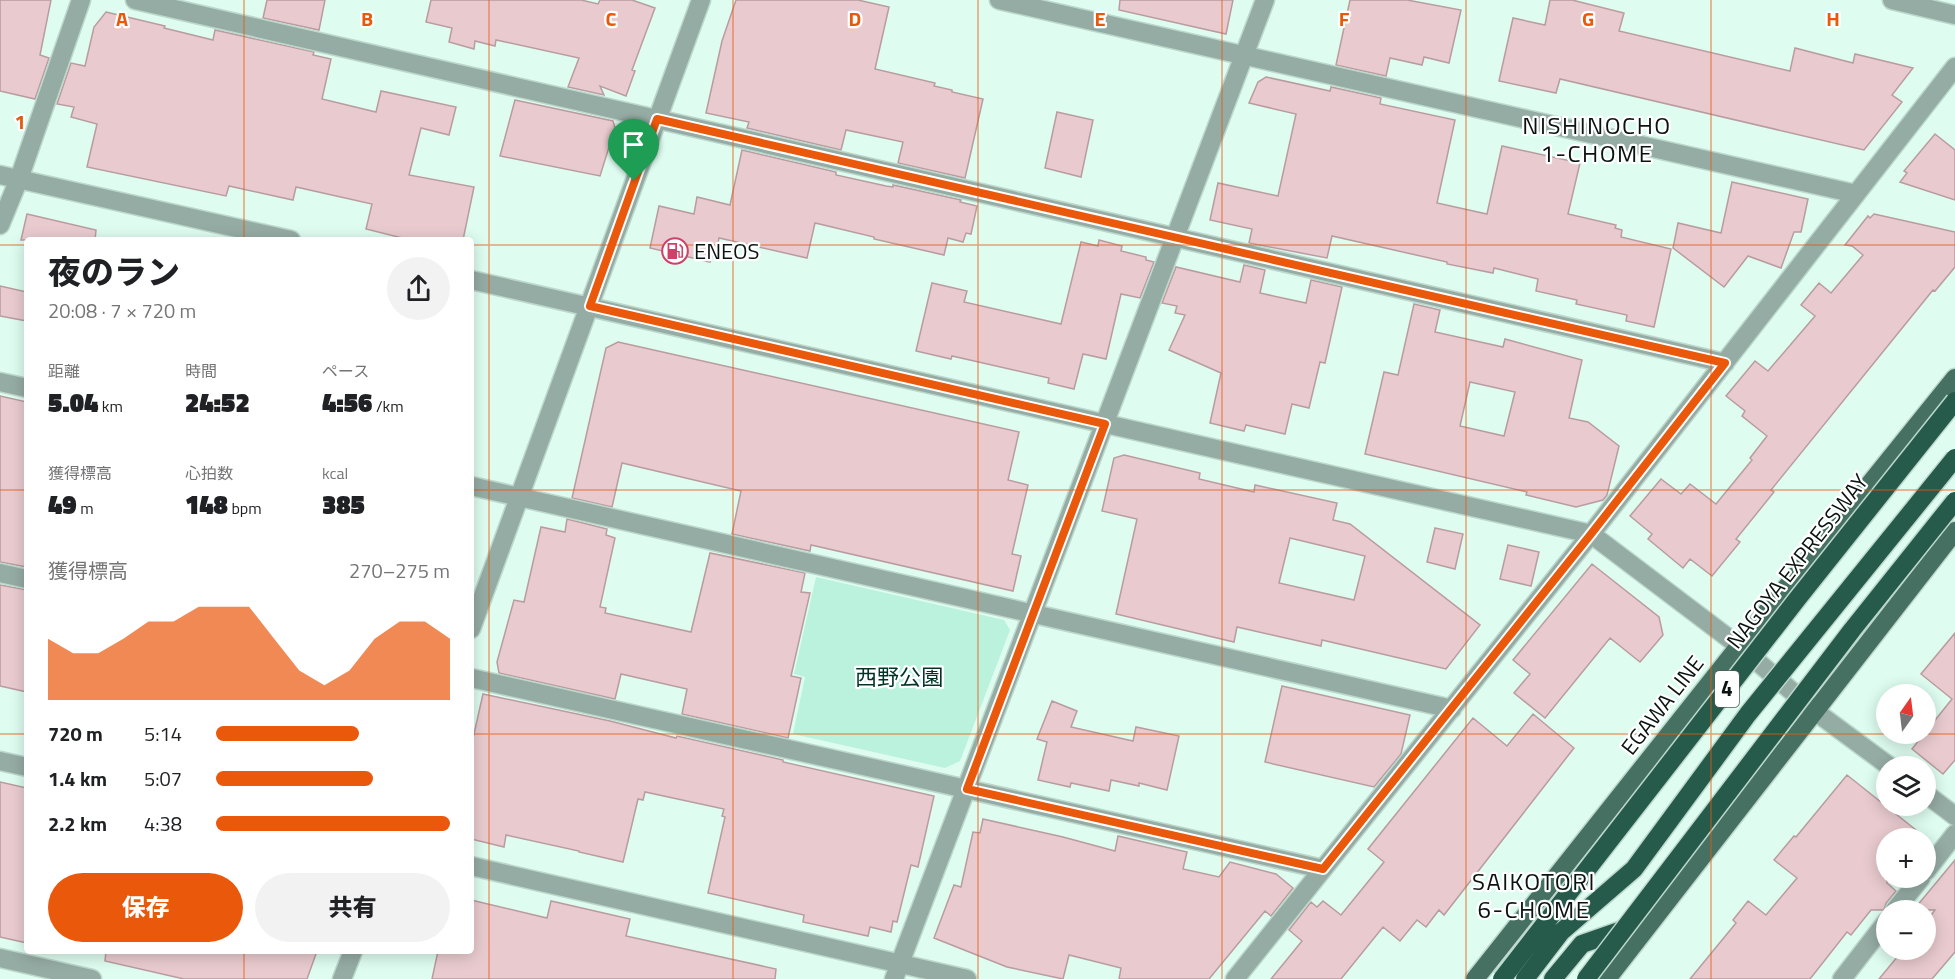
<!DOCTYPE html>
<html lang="ja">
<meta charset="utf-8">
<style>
body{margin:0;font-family:"Titillium Web","Noto Sans JP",sans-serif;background:#f2f2f2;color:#202124;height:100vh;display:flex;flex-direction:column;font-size:22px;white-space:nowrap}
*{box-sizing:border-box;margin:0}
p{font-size:20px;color:#757577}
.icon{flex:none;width:33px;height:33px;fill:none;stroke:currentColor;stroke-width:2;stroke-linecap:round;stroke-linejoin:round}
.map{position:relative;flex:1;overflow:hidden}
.drawer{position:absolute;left:24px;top:237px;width:450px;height:717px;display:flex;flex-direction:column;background:#fff;border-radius:6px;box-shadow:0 3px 15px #0003}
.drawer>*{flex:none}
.needle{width:39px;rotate:14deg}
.controls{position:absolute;left:1876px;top:684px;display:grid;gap:12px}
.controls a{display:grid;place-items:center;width:60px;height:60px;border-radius:50%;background:#fff;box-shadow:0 3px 15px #0003;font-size:30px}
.pin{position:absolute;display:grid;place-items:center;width:51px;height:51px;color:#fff;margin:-62px -26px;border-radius:50% 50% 50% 0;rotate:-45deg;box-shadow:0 0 6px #0007}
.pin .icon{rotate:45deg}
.round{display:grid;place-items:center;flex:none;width:63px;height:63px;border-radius:32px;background:#f2f2f2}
.headline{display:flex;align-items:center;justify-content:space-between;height:102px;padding:0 24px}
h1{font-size:33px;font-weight:800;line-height:45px}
.metrics{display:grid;grid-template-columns:repeat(3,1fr);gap:9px;height:102px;padding:6px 24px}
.metrics div{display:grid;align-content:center}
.metrics b{font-size:26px;font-weight:800}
.metrics small{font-size:16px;font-weight:400}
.metrics p{font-size:16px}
.chart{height:168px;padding:12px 24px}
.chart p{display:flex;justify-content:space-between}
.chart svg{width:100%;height:108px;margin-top:6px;fill:#ea580c;opacity:.7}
.action{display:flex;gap:12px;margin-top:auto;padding:12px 24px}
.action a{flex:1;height:69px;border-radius:36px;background:#ea580c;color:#fff;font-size:24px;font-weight:800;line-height:69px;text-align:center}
.action a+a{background:#f2f2f2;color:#202124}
ul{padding:0 24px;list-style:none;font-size:20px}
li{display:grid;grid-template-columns:96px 72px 1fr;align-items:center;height:45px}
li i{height:15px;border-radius:8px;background:#ea580c}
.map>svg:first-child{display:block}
.green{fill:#bbf2dd}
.building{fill:#e9cbcf;stroke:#b99ca0;stroke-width:1.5;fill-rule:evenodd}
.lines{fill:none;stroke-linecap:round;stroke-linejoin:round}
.minor-casing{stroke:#bcd7cc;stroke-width:21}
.major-casing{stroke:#bcd7cc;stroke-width:21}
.highway-casing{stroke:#bcd7cc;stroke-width:21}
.minor{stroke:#95aca4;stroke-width:18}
.major{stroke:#467162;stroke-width:18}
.highway{stroke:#265b4b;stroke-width:18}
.highway-bridge-casing{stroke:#bcd7cc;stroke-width:21;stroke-linecap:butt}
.highway-bridge{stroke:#265b4b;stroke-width:18}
.route-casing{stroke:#fff;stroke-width:12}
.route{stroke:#ea580c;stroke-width:8}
.grid{fill:none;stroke:#e8590c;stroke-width:1.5;stroke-opacity:0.55}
.labels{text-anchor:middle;stroke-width:4.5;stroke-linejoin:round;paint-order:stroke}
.shield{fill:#fff;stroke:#535a58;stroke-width:1.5}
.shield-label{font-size:21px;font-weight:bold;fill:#091310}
.poi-label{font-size:22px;fill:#091310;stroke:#fff;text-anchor:start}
.street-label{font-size:22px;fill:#091310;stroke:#fff}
.park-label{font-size:22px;fill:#013326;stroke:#fff}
.neighbourhood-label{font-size:24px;letter-spacing:1.5px;fill:#091310;stroke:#fff}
.grid-label{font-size:20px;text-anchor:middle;font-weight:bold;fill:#e8590c;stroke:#fff;stroke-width:4.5;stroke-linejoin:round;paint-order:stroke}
</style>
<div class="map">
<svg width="1955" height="979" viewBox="0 0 1955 979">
<rect width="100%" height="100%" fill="#defcf0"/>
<path class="green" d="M816,577L1004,620L1010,630L960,761L945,768L793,734L805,677L794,674Z"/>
<path class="building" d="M0,0H51L40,55L49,58L35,99L0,91Z
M267,0H325L319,30L263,18Z
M431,0H581L598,4L600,0H632L655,8L632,70L635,71L626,96L600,86L604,95L568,87L579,58L496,40L495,46L475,41L474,49L449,42L452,28L426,22Z
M736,0H858L889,7L875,69L935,83L934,86L952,90V92L983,99L965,178L898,163L903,142L846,130L841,150L747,128L749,122L706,113L722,41Z
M1120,0H1233L1226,34L1119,10Z
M1350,0H1407L1461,10L1449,63L1424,57L1422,65L1390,58L1386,76L1336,65Z
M1550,0H1572L1624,13L1619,31L1790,71L1795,48L1853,63L1855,54L1913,68L1892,95L1902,102L1864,150L1560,79L1556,93L1499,81L1513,18L1545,25Z
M106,12L165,26L164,28L213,40L215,30L314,52L313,55L331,59L322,99L376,112L381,91L456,107L449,135L421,128L409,175L474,187L463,240H410L366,229L372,204L296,187L293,200L229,186L226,196L87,167L97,124L71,117L74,107L57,104L71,63L85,66L94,27Z
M1266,77L1330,91L1331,87L1381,98L1380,104L1455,120L1437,203L1487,214L1502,146L1580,163L1568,214L1616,225L1615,228L1622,230L1621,237L1671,249L1654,327L1626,321L1627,315L1576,304L1577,300L1536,291L1538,279L1494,268L1493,273L1447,264V262L1332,236L1327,258L1249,243L1252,229L1210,220L1218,183L1278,196L1296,114L1249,103L1258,82Z
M515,100L613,121L615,128L600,176L500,156Z
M1057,112L1093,120L1081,177L1045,168Z
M1935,134L1955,150V200L1900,182L1907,173L1904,171Z
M742,150L836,172V175L886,186L893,187V185L961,200L960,202L977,206L971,234L966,233L963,242L948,238L944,255L874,239V237L815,223L807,258L719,238L716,253L713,252L710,262L650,248L659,206L694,214L697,197L730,205Z
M1732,182L1808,199L1801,232H1794L1781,268L1748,256L1724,287L1673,248L1678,223L1721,233Z
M27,214L96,230L95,240H21Z
M1874,214L1955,232V267L1935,291L1933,290L1771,490L1774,492L1736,539L1740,542L1712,576L1690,559L1683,568L1648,539L1652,534L1630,516L1661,479L1681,494L1690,484L1716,504L1752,460L1750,458L1767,436L1742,416L1745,411L1726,396L1755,361L1768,371L1815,316L1801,305L1819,283L1831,293L1863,255L1852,246L1845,245L1868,216L1870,218Z
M1099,240L1122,246L1121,251L1146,257V260L1154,262L1140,298L1121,294L1106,359L1083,354L1074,389L1048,383L1049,378L952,356L951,359L916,351L932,283L967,291L964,302L1061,324L1081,242L1098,246Z
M1244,265L1265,270L1260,293L1306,303L1311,280L1342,287L1325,363L1320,362L1309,408L1292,404L1285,434L1246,425L1244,431L1210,423L1221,373L1169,350L1185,315L1175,313L1177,306L1162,303L1176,267L1240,282Z
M0,286L27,292V321L0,316Z
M1414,304L1440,310L1435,332L1503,347L1505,339L1582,360L1569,418L1588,422L1619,446L1607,495L1603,500L1576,507L1526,495L1527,492L1365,454L1384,372L1398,375ZM1470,382L1515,392L1504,436L1460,426Z
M618,342L1019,432L1008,480L1028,485L1012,554L1021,556L1013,591L811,545L810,551L732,534L741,491L622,463L612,507L572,498L606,348Z
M0,396L27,402V567L0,562Z
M1124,455L1200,473L1199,479L1254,492L1255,485L1337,503L1333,520L1350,524L1480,625L1446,669L1322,640L1321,646L1237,627L1234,642L1116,614L1137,519L1102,511L1114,458ZM1290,538L1365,556L1354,600L1279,583Z
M567,519L607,529L606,535L615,538L600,607L606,608L605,613L691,632L710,553L805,573L801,592L810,593L791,676L801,678L788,738L682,714L687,689L621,674L615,699L499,673L497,662L514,600L524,602L541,527L565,532Z
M1435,528L1463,534L1455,569L1427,562Z
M1508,545L1539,552L1531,586L1500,579Z
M1592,564L1659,617L1663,635L1640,662L1610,638L1545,718L1514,693L1530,674L1513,660Z
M0,585L27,590V692L0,686Z
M1955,633V760L1943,774L1912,749L1952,699L1921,674Z
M1282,686L1410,715L1401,754L1374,787L1265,762Z
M483,694L610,721L676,738L677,736L783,760V762L934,796L918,867L911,865L897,922L893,921L891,932L870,927L868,936L803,922L804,915L708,893L725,817L722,816L724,809L645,792L643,800L638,799L623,862L579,852V851L506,835L504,847L471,839V747Z
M1052,701L1077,711L1071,727L1133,741L1136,727L1179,736L1167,790L1139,783V786L1111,780L1109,791L1071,783L1070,787L1038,780L1047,742L1037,739Z
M1533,714L1574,748L1444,915L1439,910L1426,927L1417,920L1400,941L1383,927L1341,979H1271L1302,941L1289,930L1311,902L1317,907L1323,901L1341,915L1384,862L1368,849L1473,718L1507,746Z
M1847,775L1926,838H1887V883L1896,891L1886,903L1884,910H1871L1851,935L1847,932L1810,979H1690L1736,923L1733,920L1748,901L1766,915L1797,878L1774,860L1794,836L1796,837Z
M0,782L27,788V943L0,937Z
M983,819L1063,837L1115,851L1118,836L1148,843L1187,852L1183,869L1219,877L1230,862L1276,874L1293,888L1271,916L1265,911L1209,979H1119L1121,968L1069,955L1063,979L1007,967L934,938L954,885L961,887L973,832L980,833Z
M1955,860V952L1932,979H1879L1903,950H1926V922L1935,910H1909L1914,905L1916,907Z
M471,900L547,918L551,901L630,919L626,936L776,969L775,979H432L438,951H471Z
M106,951H317L307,979H184L105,961Z"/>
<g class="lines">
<g class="minor-casing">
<path id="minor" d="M135,0L1725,363
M999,0L1856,194
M1892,0L1955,15
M0,175L291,240
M0,225L19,179L81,0
M471,280L1591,534L1739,646L1816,712L1889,766
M0,382L27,388
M471,486L1452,709
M0,573L27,579
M471,629L701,0
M471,678L1323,869
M0,761L27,767
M1926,794L1955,816
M471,866L967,979
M1926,871L1955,834
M1895,910L1921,878
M0,958L92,979
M342,979L353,951
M894,979L1265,0
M1235,979L1591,534L1955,67
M1842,979L1887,921"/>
</g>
<g class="major-casing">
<path id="major" d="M1475,979L1739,646L1955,378
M1607,979L1955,531"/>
</g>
<g class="highway-casing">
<path id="highway" d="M1553,979L1582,944L1625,929"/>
</g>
<use href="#minor" class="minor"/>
<use href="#major" class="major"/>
<use href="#highway" class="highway"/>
<g class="highway-bridge-casing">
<path id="highway-bridge" d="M1502,979L1798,598L1955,401
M1525,979L1561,932L1634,869L1748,714L1955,458
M1586,979L1852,630L1955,501"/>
</g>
<use href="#highway-bridge" class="highway-bridge"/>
</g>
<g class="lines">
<g class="route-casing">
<path id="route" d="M657,119L1725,363L1591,534L1323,869L967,789L1105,424L590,306Z"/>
</g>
<use href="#route" class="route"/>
</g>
<path class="grid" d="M244,0V240M489,0V979M733,0V979M978,0V979M1222,0V979M1466,0V979M1711,0V979M0,245H27M471,245H1955M0,490H27M471,490H1955M0,734H27M471,734H1955M244,951V979"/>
<defs>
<g id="fuel-ring" transform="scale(1.35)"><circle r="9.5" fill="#fff" stroke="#cf4168" stroke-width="1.5"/><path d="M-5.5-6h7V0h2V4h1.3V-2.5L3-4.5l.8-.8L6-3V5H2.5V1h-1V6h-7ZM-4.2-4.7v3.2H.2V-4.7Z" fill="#cf4168"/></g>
</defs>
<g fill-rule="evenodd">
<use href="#fuel-ring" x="675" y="251"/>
</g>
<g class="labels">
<rect class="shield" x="1715" y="671" width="24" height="36" rx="4.5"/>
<g class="shield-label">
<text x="1727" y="696">4</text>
</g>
<g class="poi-label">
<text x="694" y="259">ENEOS</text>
</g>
<g class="street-label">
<text transform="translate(1797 561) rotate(-52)" y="8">NAGOYA EXPRESSWAY</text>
<text transform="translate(1662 705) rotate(-52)" y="8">EGAWA LINE</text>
</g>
<g class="park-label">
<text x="899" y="685">西野公園</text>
</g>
<g class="neighbourhood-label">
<text x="1597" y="134">NISHINOCHO<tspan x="1597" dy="28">1-CHOME</tspan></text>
<text x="1534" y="890">SAIKOTORI<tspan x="1534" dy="28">6-CHOME</tspan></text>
</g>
</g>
<g class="grid-label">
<text x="122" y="26">A</text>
<text x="367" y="26">B</text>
<text x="611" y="26">C</text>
<text x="855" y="26">D</text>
<text x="1100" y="26">E</text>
<text x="1344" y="26">F</text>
<text x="1588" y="26">G</text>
<text x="1833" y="26">H</text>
<text x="20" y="129">1</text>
</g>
</svg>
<div class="controls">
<a><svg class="needle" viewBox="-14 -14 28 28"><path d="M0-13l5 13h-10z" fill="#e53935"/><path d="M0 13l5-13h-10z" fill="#757577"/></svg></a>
<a><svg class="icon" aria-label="layers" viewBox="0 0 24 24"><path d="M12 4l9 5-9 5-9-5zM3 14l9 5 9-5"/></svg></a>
<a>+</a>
<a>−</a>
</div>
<div class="pin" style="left:634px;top:181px;background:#1e9e55"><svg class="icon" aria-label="arrive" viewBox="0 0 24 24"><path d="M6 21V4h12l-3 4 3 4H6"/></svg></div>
<section class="drawer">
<div class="headline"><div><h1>夜のラン</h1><p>20:08 · 7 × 720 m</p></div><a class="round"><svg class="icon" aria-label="share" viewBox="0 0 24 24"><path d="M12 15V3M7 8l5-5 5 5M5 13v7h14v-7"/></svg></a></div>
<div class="metrics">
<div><p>距離</p><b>5.04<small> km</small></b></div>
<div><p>時間</p><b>24:52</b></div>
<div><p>ペース</p><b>4:56<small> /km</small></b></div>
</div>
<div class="metrics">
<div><p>獲得標高</p><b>49<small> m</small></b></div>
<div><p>心拍数</p><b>148<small> bpm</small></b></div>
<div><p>kcal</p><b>385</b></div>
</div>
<div class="chart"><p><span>獲得標高</span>270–275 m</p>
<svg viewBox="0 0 160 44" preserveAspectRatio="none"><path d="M0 44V19L10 25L20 25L30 19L40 12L50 12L60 6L70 6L80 6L90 19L100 32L110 38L120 32L130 19L140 12L150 12L160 19V44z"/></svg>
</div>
<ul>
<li><b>720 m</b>5:14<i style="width:61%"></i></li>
<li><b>1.4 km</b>5:07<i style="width:67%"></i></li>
<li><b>2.2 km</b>4:38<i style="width:100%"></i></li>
</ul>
<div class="action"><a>保存</a><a>共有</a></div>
</section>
</div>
